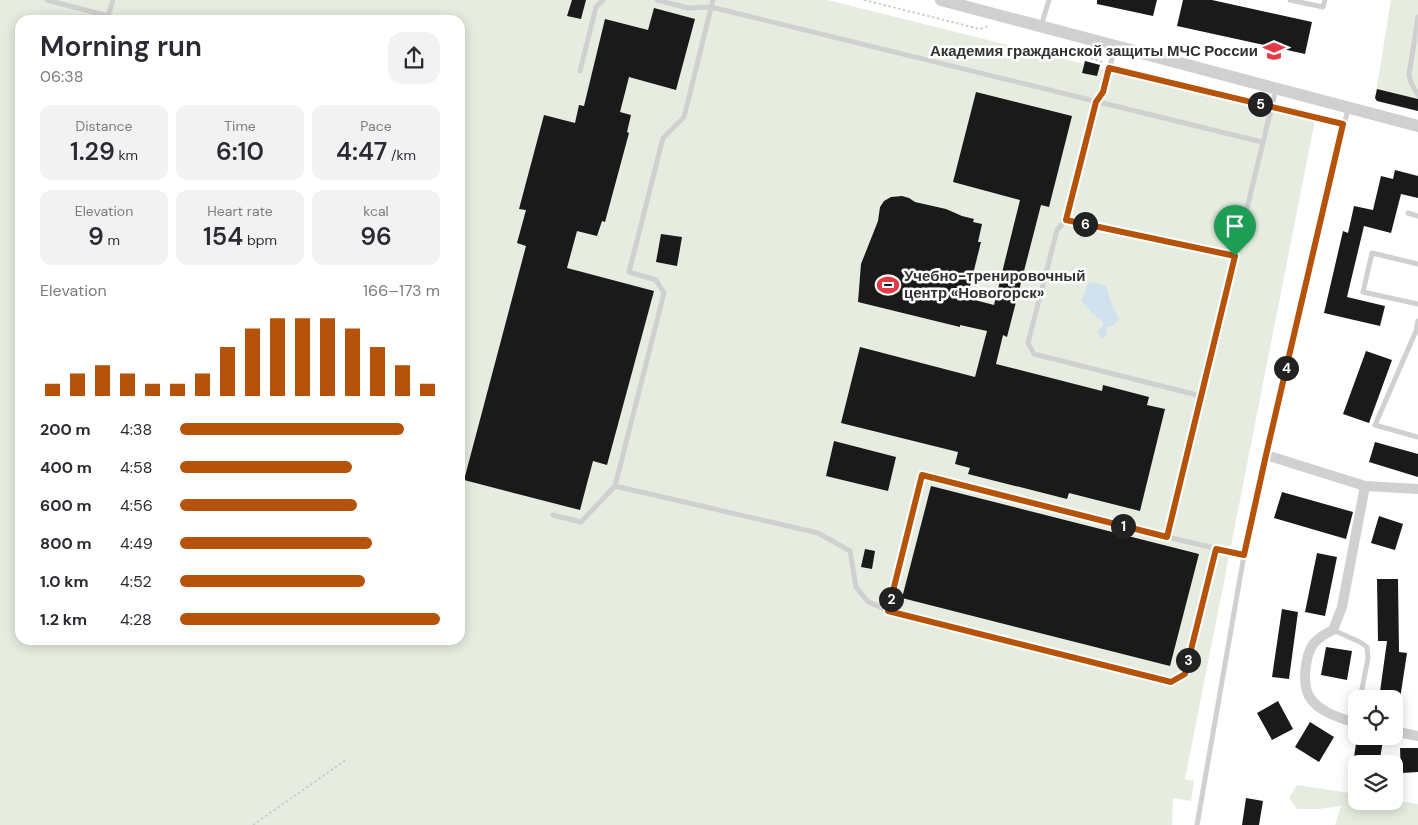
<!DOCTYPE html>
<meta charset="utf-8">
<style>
body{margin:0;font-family:"DM Sans",sans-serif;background:#f2f2f3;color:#2b2b33;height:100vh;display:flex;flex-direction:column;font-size:19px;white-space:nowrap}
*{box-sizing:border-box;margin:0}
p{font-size:16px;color:#7c7c81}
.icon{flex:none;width:28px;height:28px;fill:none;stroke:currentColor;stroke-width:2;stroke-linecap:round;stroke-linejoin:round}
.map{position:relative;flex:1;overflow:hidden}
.drawer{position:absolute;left:15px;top:15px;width:450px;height:630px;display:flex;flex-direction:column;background:#fff;border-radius:15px;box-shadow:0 2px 12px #0003}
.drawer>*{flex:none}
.controls{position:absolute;left:1348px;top:690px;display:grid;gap:10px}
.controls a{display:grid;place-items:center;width:55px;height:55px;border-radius:10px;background:#fff;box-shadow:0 2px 12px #0003;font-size:25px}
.pin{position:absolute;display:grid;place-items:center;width:42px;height:42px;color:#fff;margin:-51px -21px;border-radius:50% 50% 50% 0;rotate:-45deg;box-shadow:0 0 5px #0007}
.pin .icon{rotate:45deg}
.km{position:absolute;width:25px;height:25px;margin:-12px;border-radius:50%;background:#222;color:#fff;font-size:14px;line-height:25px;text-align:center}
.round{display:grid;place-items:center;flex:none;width:52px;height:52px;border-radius:15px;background:#f2f2f3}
.head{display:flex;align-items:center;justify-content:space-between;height:85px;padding:0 25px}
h1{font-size:28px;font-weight:600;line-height:38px}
.stats{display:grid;grid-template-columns:repeat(3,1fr);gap:8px;height:85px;padding:5px 25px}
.stats div{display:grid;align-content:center;border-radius:12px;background:#f2f2f3;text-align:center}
.stats b{font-size:25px;font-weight:600}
.stats small{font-size:14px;font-weight:400}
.stats p{font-size:14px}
.chart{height:140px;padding:10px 25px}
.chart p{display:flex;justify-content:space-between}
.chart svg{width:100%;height:90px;margin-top:5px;stroke:#b45309;stroke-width:6}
ul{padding:0 25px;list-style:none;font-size:16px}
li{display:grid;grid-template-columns:80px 60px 1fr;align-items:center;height:38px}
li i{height:12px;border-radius:6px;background:#b45309}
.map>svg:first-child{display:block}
.green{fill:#e6ecdf;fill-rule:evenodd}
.water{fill:#cfe2ee}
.building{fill:#1a1a1a}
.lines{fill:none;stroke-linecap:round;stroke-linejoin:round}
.path{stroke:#cdcdcd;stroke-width:2;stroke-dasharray:2.5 2.5;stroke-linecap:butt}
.service{stroke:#d0d0d0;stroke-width:5}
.minor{stroke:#d0d0d0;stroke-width:10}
.tertiary{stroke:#d0d0d0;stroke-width:12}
.route-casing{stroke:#fff;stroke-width:10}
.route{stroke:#b45309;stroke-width:6}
.labels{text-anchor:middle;stroke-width:5;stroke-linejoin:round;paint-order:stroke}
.poi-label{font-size:15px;font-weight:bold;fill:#333;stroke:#fff;text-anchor:end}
</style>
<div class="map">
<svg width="1418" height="825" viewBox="0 0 1418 825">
<rect width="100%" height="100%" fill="#fff"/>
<path class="green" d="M0,0H827L1084,64L1085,61L1100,65L1099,68L1315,120L1185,779L1194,781L1191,801L1173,798L1172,825H0ZM20,20H460V640H20Z
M1391,0H1418V111L1377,101L1375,98Z
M1297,785L1356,794V801H1394V800L1418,804V825H1335L1341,806L1319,809H1297L1289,798Z"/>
<path class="water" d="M1093,282L1106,286L1111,303L1119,318L1114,325L1106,327L1107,333L1103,338L1100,337L1097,331L1103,326V322L1092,313L1081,301L1088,284Z"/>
<path class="building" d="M572,0H586L581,19L567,16Z
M1097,0H1157L1153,16L1097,4Z
M1183,0H1212L1312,22L1305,54L1177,26Z
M654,8L695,19L676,90L629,77L620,112L631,115L627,132L629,133L605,222L602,221L597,236L577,231L567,268L654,291L607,465L593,461L580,510L464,480L526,246L517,243L526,210L519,209L544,115L575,123L579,105L584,106L605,19L648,30Z
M1085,61L1100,65L1097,76L1082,73Z
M1377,89L1418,99V111L1377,101L1375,98Z
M976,92L1072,116L1049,207L1041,205L1007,337L1003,335L996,364L1102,391L1103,385L1149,397L1147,405L1165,409L1140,511L1069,493L1067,499L968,474L970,468L955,464L958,452L841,423L860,347L975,377L987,331L960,325V327L858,302L861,264L878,221L880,207L884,201L891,197L902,196L909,198L915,202L946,209L962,216L974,219L973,222L982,224L978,242H981L967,298L994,305L1020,200L953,182Z
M1395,170L1418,176V198L1401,194L1391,233L1364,226L1347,297L1385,306L1380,326L1324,313L1343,231L1348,233L1354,206L1373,210L1381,176L1393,179Z
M661,234L682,237L677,266L656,262Z
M1366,351L1392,360L1369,423L1343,414Z
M834,441L896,457L888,491L826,476Z
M1375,442L1418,454V477L1369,462Z
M931,486L1199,554L1170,666L902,598Z
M1282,492L1353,512L1346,539L1274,518Z
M1379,516L1403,524L1395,550L1371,543Z
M865,549L875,551L872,569L861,567Z
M1317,553L1337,557L1325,616L1305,612Z
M1377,579H1398L1399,652L1407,653L1400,699H1379L1387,641H1378Z
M1282,609L1298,612L1289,679L1272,677Z
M1326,647L1352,651L1347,680L1321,675Z
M1278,701L1293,729L1272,740L1257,713Z
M1310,722L1334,737L1319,762L1295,747Z
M1357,737L1383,741L1379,764H1353Z
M1400,748H1418V772L1401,773Z
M1246,798L1263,801L1259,825H1242Z"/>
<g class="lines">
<path class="path" d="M864,0L980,29L988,26
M1083,52L1090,58L1103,62
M1118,69L1264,105
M1280,109L1336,123
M253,825L346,760"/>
<path class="service" d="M47,0L108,16L113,0
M657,0L688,8L711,7L1262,142
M1290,0L1323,7L1325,0
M1418,17L1409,75L1411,83L1418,95
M1041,26L1049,0
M1115,47L1103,92L1096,102L1066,220L1057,230L1028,343L1034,354L1201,396
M580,71L596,7L603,0
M1408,213L1418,216
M1066,220L1235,256
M1418,264L1372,253L1363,292L1418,304
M1418,321L1416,331L1375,425L1418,437
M615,486L818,533L850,551L856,587L867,601L888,611
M553,515L581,522L615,486L664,293L656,280L629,272L663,138L684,117L713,0
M1167,537L922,475L888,611L1171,682L1185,674L1216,549
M1244,555L1167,537L1276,89
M1333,630L1360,642L1367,647L1368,658L1360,699
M1197,825L1244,555L1266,455L1348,109"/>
<path class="minor" d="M1266,455L1365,486L1418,489
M1356,723C1340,718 1318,712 1309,696C1302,684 1305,654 1314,643C1320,637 1326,633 1333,630L1342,607L1365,486
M1394,731L1418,736"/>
<path class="tertiary" d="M941,0L1418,126"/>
</g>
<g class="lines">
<g class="route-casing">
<path id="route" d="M1109,68L1343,124L1266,455L1244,555L1216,549L1185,674L1171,682L888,611L922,475L1167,537L1235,256L1066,220L1096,102L1103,92Z"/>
</g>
<use href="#route" class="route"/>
</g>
<defs>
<g id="university-bare" transform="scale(1.725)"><path d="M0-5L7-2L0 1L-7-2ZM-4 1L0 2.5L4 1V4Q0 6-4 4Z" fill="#e63946" stroke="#fff" stroke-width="2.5" paint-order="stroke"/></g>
<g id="stadium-bare" transform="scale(1.725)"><path d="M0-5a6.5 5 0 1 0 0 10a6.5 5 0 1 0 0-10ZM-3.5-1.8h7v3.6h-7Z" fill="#e63946" stroke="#fff" stroke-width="2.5" paint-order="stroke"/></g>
</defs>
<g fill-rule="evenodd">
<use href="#university-bare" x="1274" y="51"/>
<use href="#stadium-bare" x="888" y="285"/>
</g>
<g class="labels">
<g class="poi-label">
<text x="1258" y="56">Академия гражданской защиты МЧС России</text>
<text x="904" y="281" text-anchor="start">Учебно-тренировочный<tspan x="904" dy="17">центр «Новогорск»</tspan></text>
</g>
</g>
</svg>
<div class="controls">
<a><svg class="icon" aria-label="locate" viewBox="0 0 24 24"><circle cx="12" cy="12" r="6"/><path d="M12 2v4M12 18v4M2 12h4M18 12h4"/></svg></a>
<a><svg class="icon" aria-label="layers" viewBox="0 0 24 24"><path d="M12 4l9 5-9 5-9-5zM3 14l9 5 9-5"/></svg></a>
</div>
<div class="pin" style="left:1235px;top:256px;background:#1e9e55"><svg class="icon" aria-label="arrive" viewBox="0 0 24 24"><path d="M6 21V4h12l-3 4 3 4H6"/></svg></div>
<b class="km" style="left:1123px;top:526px">1</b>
<b class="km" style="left:891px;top:599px">2</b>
<b class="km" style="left:1188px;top:660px">3</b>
<b class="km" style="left:1286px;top:368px">4</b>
<b class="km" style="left:1260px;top:104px">5</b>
<b class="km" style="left:1085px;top:224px">6</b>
<section class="drawer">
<div class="head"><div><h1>Morning run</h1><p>06:38</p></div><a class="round"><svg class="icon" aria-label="share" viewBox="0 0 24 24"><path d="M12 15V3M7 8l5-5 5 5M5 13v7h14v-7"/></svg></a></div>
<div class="stats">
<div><p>Distance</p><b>1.29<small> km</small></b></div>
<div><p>Time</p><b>6:10</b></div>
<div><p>Pace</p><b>4:47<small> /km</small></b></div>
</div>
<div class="stats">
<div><p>Elevation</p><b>9<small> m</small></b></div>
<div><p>Heart rate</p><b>154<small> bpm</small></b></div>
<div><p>kcal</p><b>96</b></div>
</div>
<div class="chart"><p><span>Elevation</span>166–173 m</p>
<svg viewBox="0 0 160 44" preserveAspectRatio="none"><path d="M5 44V38M15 44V33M25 44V29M35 44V33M45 44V38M55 44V38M65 44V33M75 44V20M85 44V11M95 44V6M105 44V6M115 44V6M125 44V11M135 44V20M145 44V29M155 44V38"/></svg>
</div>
<ul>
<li><b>200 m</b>4:38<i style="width:86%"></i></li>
<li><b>400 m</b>4:58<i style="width:66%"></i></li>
<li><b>600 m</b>4:56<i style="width:68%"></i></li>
<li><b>800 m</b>4:49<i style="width:74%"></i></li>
<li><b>1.0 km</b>4:52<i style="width:71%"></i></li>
<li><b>1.2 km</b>4:28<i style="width:100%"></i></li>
</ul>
</section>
</div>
